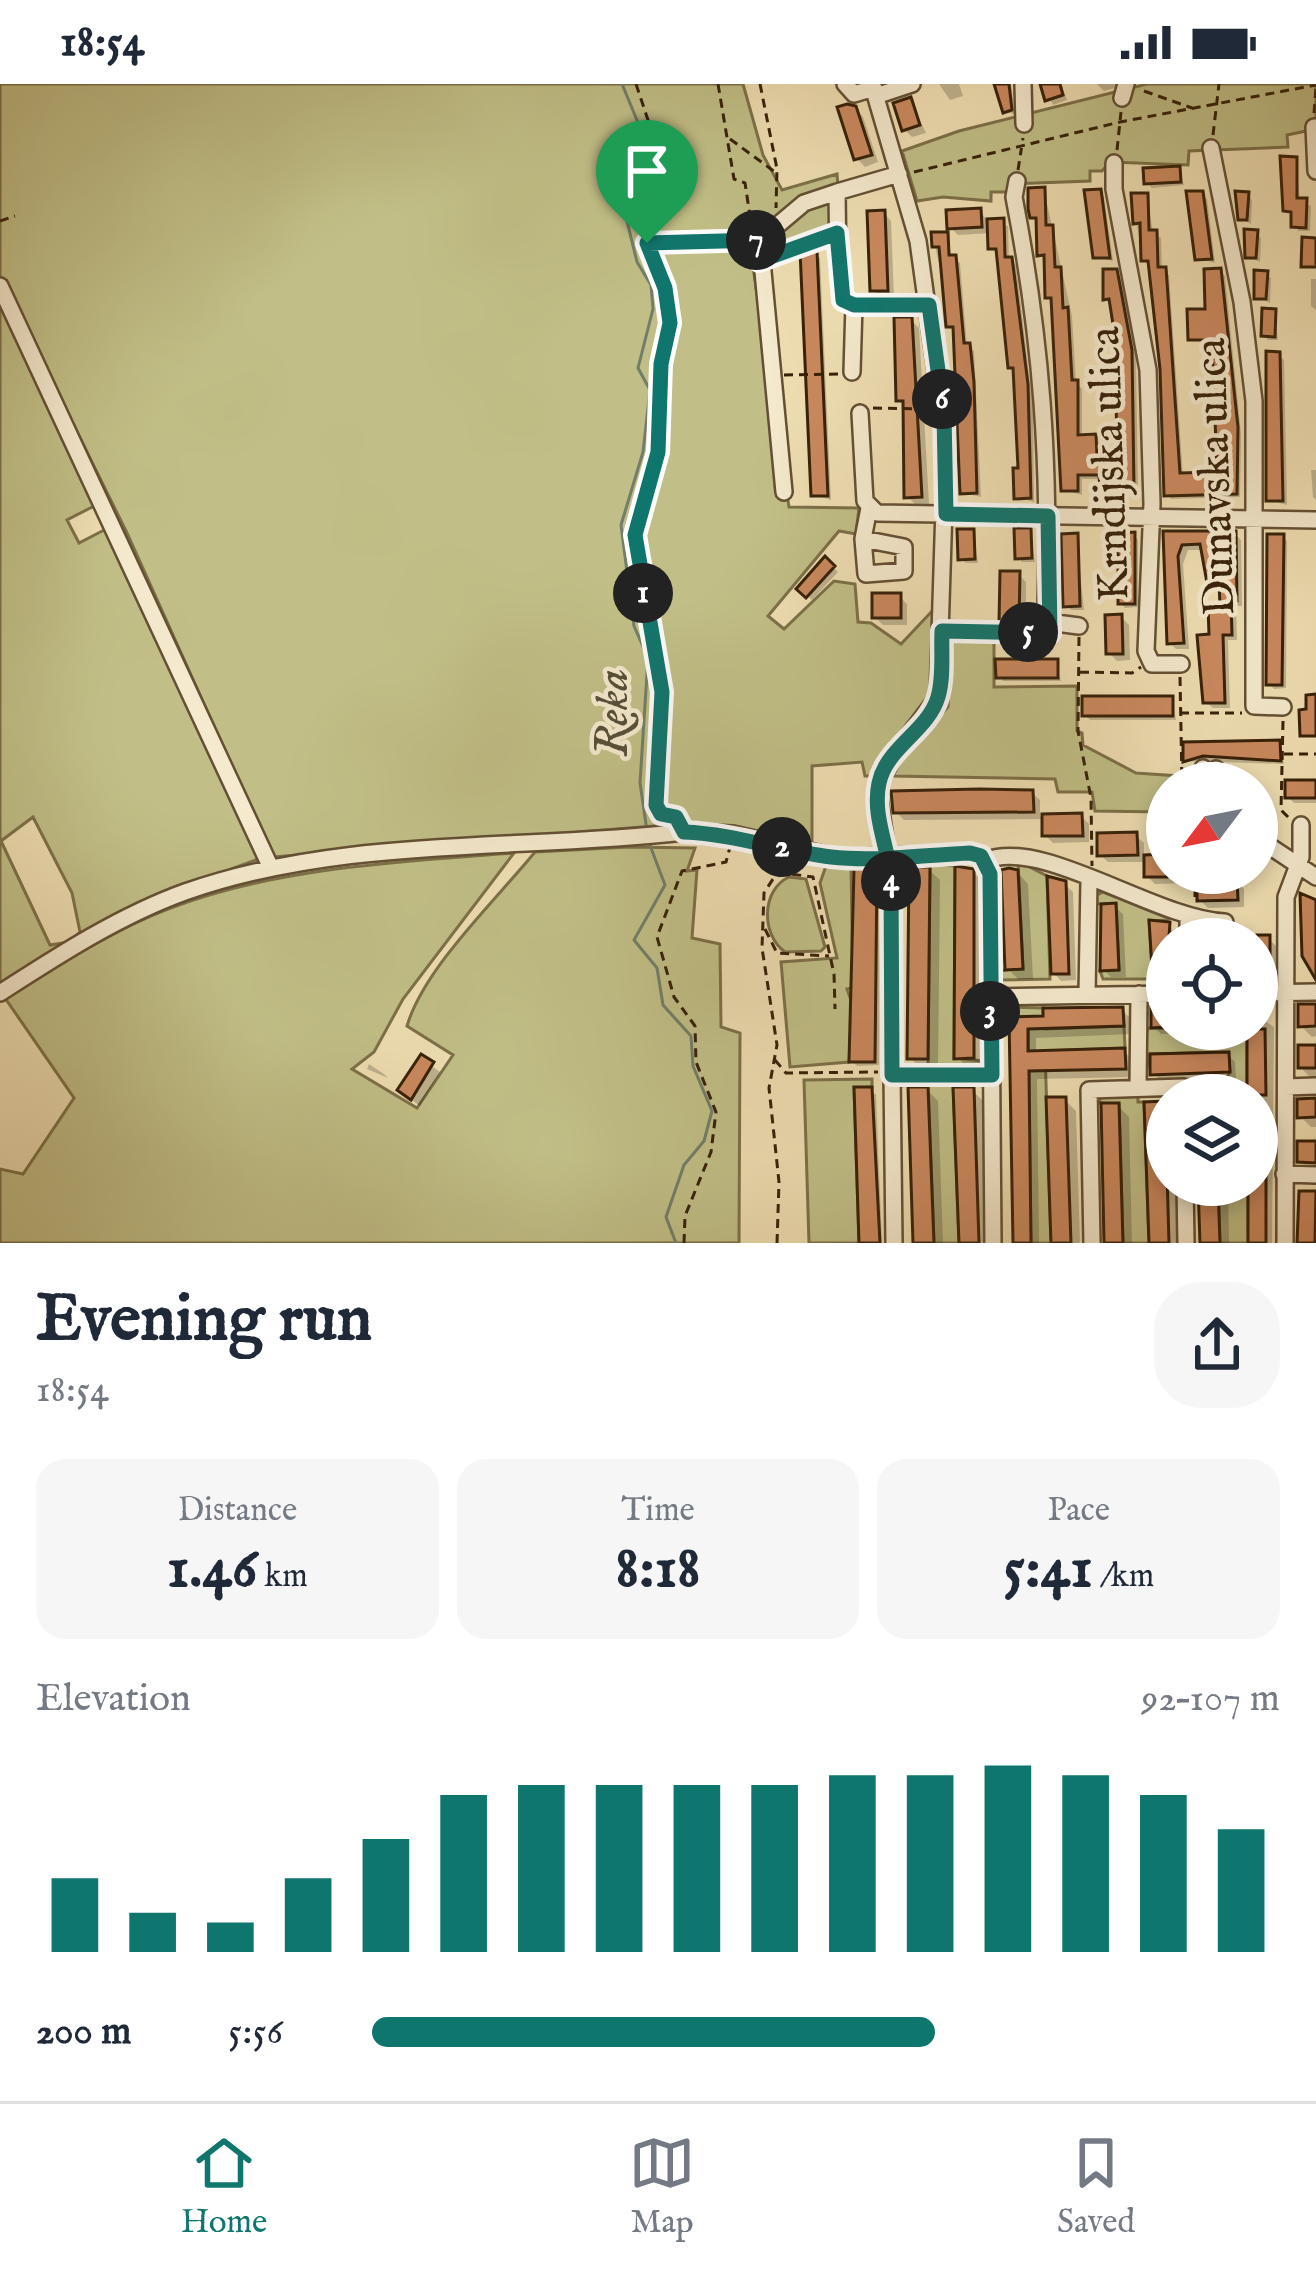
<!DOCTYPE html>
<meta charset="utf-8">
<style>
body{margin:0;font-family:"IM FELL English",serif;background:#f6f6f7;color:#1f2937;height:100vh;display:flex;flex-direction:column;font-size:45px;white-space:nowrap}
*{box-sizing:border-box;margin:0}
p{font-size:39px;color:#747a83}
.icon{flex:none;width:66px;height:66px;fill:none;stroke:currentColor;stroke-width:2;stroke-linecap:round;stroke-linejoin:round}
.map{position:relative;height:1159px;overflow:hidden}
.side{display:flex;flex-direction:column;background:#fff;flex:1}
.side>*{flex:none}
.needle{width:78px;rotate:238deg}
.tools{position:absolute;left:1146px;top:678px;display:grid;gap:24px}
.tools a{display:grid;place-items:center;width:132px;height:132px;border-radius:50%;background:#fff;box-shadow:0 6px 18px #0003;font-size:60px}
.pin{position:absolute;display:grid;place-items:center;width:102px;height:102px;color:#fff;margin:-123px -51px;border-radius:50% 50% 50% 0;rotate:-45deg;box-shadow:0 0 12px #0007}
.pin .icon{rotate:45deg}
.km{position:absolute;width:60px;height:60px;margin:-30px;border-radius:50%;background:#222;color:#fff;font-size:33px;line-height:60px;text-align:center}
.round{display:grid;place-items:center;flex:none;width:126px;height:126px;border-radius:48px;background:#f6f6f7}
.summary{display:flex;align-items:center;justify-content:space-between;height:204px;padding:0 36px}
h1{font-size:66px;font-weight:800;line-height:90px}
.figures{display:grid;grid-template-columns:repeat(3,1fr);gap:18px;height:204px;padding:12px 36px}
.figures div{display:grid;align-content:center;border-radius:30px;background:#f6f6f7;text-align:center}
.figures b{font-size:60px;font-weight:800}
.figures small{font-size:33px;font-weight:400}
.figures p{font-size:33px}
.chart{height:336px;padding:24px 36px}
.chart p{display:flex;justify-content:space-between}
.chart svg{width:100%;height:216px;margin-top:12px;stroke:#0f766e;stroke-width:6}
ul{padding:0 36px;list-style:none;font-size:39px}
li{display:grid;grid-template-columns:192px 144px 1fr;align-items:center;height:90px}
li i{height:30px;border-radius:15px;background:#0f766e}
.status{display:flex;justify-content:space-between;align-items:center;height:84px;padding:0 60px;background:#fff;direction:ltr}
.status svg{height:33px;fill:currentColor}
.tab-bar{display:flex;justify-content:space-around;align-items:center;height:168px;border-top:3px solid #e0e1e3;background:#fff;font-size:33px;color:#747a83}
.tab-bar a{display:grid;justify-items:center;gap:6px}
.tab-bar .on{color:#0f766e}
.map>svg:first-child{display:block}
.green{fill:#c1bf87;stroke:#7c7048;stroke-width:3;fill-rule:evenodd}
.shadow{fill:#0003}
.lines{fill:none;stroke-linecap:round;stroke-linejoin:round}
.stream{stroke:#727e6a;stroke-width:3}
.building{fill:#ca895e;stroke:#362009;stroke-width:3}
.minor-casing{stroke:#645034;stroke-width:20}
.path{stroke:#362009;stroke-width:3;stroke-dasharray:9 6;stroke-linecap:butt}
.minor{stroke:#f5eace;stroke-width:15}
.route-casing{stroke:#fff;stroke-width:24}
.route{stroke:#0f766e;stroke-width:15}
.labels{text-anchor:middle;stroke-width:9;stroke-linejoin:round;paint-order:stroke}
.street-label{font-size:45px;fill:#362009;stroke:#f5eace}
.water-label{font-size:48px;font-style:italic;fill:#544f39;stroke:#f5eace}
</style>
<div class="status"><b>18:54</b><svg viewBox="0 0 49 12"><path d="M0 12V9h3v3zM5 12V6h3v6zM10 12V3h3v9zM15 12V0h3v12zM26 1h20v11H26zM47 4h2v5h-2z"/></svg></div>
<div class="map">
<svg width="1316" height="1159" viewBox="0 0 1316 1159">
<rect width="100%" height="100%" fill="#efdfb3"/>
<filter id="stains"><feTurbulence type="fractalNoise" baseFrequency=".00167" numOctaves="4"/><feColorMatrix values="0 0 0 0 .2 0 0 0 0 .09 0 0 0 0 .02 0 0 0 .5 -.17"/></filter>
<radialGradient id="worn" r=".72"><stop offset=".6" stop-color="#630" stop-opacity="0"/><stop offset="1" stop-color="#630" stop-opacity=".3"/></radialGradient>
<path class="green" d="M0,0H743L763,71L782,106L837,90L838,103L759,150L753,183L789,423L859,424L856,450L839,447L768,532L784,545L834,497L855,500L858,538L871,539L901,560L935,524L931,611L871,692H865L862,678L812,682V760L729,743L654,742L273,773L127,449L0,192Z
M1147,0H1316V45L1287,51L1288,63L1189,67L1188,81L1110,78L1102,87H1090V97L1010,100L1006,108H991V117L943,113L917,117L902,67L959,47Z
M832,111L833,149L762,174C769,144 805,123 832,111Z
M0,222L96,421L67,436L79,459L108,444L258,775L134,821L0,901ZM33,733L72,809L80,848L69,858L50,861L1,757Z
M994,550V603L1077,602V647L1082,649L1083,661L1136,689L1179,692L1180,699H1167V741L1163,728L1095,727L1092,708H1058L1055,695L893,692L903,673L948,623L952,553Z
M629,763L695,764L687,787L697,786L692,854L720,860L721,943L740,949L739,1159H0V1085L23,1090L74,1014L5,914C58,882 110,847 168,825C277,783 399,778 514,769L403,915L374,968L352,985L417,1024L453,971L407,942C424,884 496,816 535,768Z
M1018,777L1047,792L1050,895L999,896L998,887L1023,884Z
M827,779H851L853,904L847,905L852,919L849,978L790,983L781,878L837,874L820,799Z
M930,780L955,782L954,974L983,977L977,982L928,981Z
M789,793L806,795L825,863L821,867L785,868C761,851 761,806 789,793Z
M1103,808L1170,835L1149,837L1152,884L1167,883V895H1103L1100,887L1119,885L1116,820H1097L1096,811Z
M1008,923L1043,924L1045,945L1124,942L1125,964L1045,967L1051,1159H1031L1028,933H1009Z
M1148,944L1247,945V1011H1216L1230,988L1228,968L1150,970L1145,992L1143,960Z
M872,995V1003L854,1004L859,1159H809L804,996Z
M908,996H978L983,1002L953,999L959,1159H934L928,1000L900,1002Z
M1138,1010V1018H1144L1149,1159H1123L1119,1020L1099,1019L1101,1013Z
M1218,1101H1248V1159H1220Z"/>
<path class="shadow" d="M939,0H959L963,12L950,16Z
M997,0H1011L1015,31L1006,27Z
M1043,0H1061L1067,16L1053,21Z
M1097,0H1117L1118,3L1104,7Z
M910,16L926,49L912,53L904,45Z
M855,25L863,33L878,78L865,83L857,75Z
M1296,76L1300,117L1311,122L1310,147H1298L1294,131L1286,126Z
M1178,85L1184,101L1152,104L1147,99Z
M1044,106L1072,232L1076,298L1082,305V354L1101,359V375L1120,374L1118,253L1113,221L1106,214L1116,188L1121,194L1136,273L1138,410L1108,411L1102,395H1082V411L1064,406L1054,218L1048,212L1047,177L1040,170L1031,107Z
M1099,108L1104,113L1113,177L1095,173Z
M1202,110L1207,115L1215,179L1198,174Z
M1248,111L1252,116L1251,140L1241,134Z
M1147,112L1153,149L1161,154L1162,186L1169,191L1183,392L1220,391L1216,260L1191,254L1208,228L1220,187L1225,192L1241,350L1240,413L1171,415L1167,410L1152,180L1144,176L1136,138Z
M980,127L988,138L1008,142L1009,176L1016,181L1033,326L1034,418L1017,413L1021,387L1016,288L1011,283L999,168L991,164V149L958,151L950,143Z
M884,129L891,137L894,213L881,214L873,206Z
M1256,149L1261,154L1260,178L1248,173Z
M947,151L952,174L960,179L967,262L974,267L981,413L963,409L954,246L935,162Z
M816,170L820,174L831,416L814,411Z
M1266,190L1271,194L1270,219L1257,213Z
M1311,195H1316V226L1311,222Z
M1275,228L1278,256H1268L1264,251Z
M911,236L919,244L929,420H915L907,412L906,323L899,316Z
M1279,271L1284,276L1287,421L1269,416Z
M1311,386H1316V416L1313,413Z
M1030,447L1035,478H1022L1018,473Z
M973,448L978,479H966L961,474Z
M1166,450H1235L1241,456L1242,522H1236L1237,556H1228L1230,624H1213L1206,618L1222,504L1210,497L1204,466H1188L1183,480L1189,565H1176L1170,559Z
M1134,451L1138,456V523L1125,524L1121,519Z
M1076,452L1084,526H1071L1066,521Z
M1282,453L1287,457L1286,604L1274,605L1269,600Z
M825,476L838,488L812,516L800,504Z
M1018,490L1026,498V546H1010L1002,538Z
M899,512L907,520V541H883L875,533Z
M1121,533L1129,541L1130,576L1117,577L1109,569Z
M1056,578L1061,597H1003L999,593Z
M1172,615L1176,636H1090L1085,631Z
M1279,659L1284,680L1186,677V661Z
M1316,698V719H1294L1288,713Z
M1032,709L1040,716V733L1081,732L1089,740V758L1053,759L1045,751V735L904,736L896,728Z
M1136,752L1144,759V774L1167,773V789H1191V799L1155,800L1147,792V778H1108L1100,771Z
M929,786L940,796L938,984H921L910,974Z
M972,787L984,799V984H968L957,973Z
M876,788L881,793L879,981L857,982L852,977Z
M1017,788L1028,800L1033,895H1018L1008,885Z
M1236,797L1244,805V823L1208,824L1200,816Z
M1064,800L1073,808L1076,896L1061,897L1054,889Z
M1115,823L1123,830L1126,893H1111L1103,885Z
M1169,840L1177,855H1167V890L1162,891L1154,883Z
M1252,854H1268L1276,862V890L1257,887V855Z
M1316,923V952L1312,953L1301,942Z
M1122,926L1131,935L1132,950L1036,954V970L1124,967L1133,977L1134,993L1037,995L1039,1159H1016L1012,936Z
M1167,926V945L1234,948L1161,950L1154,943Z
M1257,932L1274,943L1272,1159H1251L1257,1011H1250V945H1257Z
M1316,964V994H1311L1300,983Z
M1228,971L1235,978L1236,995L1161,997L1153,989Z
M422,975L440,988L420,1022L409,1014Z
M369,980L384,990L388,994L367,985Z
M857,1006L876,1010L882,1159H862Z
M911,1006H927L938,1017L943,1159H916Z
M956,1006L973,1007L984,1018L988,1159H961Z
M1049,1016H1065L1076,1027L1080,1159H1054Z
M1316,1017V1043H1311L1300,1032Z
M1163,1020L1167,1101H1176L1178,1159H1152L1148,1021Z
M1104,1022H1118L1129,1033L1132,1159H1106Z
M1201,1101H1228L1229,1159H1203Z"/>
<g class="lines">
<path class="stream" d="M622,0L639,41L625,129L637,178L651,201L653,225L638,284L650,306L643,368L621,441L634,542L648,574L640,699L647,747
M648,756L665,801L634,856L657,884L663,921L691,952L693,982L712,1027L704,1057L684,1081L666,1133L676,1159"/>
</g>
<path class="building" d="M994,0H1009L1012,26L1003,29Z
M1040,0H1060L1063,11L1045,17Z
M911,13L920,41L902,47L893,19Z
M847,20L856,22L872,71L854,76L837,23Z
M1280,72L1297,73V114H1307L1306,144L1291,143V128L1283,127Z
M1180,82L1181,98L1144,100L1143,84Z
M1045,103L1046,141H1053L1055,183H1061L1063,224L1068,223L1072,296H1078V351L1096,350L1097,372L1117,371L1115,253L1109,215L1103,216V185H1117L1132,266L1134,406L1100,407L1099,391H1078V407H1061L1051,214H1045L1044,171L1037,172L1036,134H1030L1028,125V104Z
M1101,105L1110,174H1093L1084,106Z
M1186,107H1203L1212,175L1195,176Z
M1235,107L1249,108L1247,136H1238Z
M1131,109H1148L1149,146H1157L1158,183H1166L1180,389L1217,388L1212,256H1188L1187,225H1205L1204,185L1221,184L1238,343L1237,410L1164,412L1160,285L1148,177H1141L1140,139L1133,140Z
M981,124L982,143L947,145L946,126Z
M885,126L888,207H870L867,127Z
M1004,134L1005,173H1012L1028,300L1031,414L1014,415L1013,384H1018L1013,284H1008L996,165H988L987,135Z
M1244,145L1258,146L1256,174H1245Z
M931,148H948L949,171H956L964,259H970L974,298L977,409L960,410L953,243H946L939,163H932Z
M1302,153L1316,154V183H1301Z
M800,167H817L828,412H811Z
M1254,186L1268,187L1266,215H1254Z
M1262,224L1276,225L1275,253L1261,252Z
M894,233H912L922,413L904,414L903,317H896Z
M1266,267L1280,268L1283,417H1266Z
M1014,444H1031L1032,474L1015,475Z
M957,445H974L975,475L958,476Z
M1163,447H1236L1237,517H1231L1232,551H1223L1225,619H1203L1198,563L1197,551L1209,550L1208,523L1220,522L1219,498L1207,499L1200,460L1182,461L1178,472L1184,559L1167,560Z
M1135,448V520H1118V449Z
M1078,449L1080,522L1063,523L1061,450Z
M1267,450H1284L1282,601H1266Z
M825,472L835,482L806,514L796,505Z
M1000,487H1020L1019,540L999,539Z
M872,509H901V534H872Z
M1122,530L1123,570H1106L1105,531Z
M995,575H1058V594H996Z
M1316,610V652H1300L1299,626L1306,625V611Z
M1082,612H1173V632H1082Z
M1280,656L1281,677L1203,672L1183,678V658Z
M1285,696H1316V714H1285Z
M979,705L1033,706L1034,728L893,729L891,707Z
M1082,729L1083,752H1042V730Z
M1137,748L1138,771L1097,772V749Z
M1167,770V793H1144V771Z
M955,782L974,785V974L954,975Z
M909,783H930L928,975H907Z
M1009,784L1018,786L1023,885L1005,886L1001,786Z
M854,785H877L875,978H849Z
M1047,792L1066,797L1069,890H1051Z
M1237,794L1238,816L1197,817V795Z
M1300,809L1316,816V896L1302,872Z
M1116,819L1119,886L1100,887L1101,820Z
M1149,836L1170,838L1167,883L1152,884Z
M1257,851H1270V883H1257Z
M1298,920H1316V942L1298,943Z
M1123,923L1124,942L1028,945V967L1125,964L1126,985L1029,987L1031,1159H1013L1009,933L1043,932V924Z
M1151,923H1167V943L1151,944Z
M1247,945H1265L1266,1011H1247Z
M1298,961H1316V984H1298Z
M1229,968L1230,988L1150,991V970Z
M421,970L434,978L411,1016L397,1006Z
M854,1003H872L880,1159H859Z
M908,1003H928L934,1159H913Z
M953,1003H974L979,1159H959Z
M1046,1013H1066L1071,1159H1051Z
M1316,1014V1033L1297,1034V1015Z
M1165,1017L1169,1159H1149L1144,1018Z
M1101,1019H1119L1123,1159H1104Z
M1257,1045H1266V1159H1248V1101H1257Z
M1297,1057H1316V1079L1297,1078Z
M1198,1101H1218L1220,1159H1200Z
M1299,1107H1316L1315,1159H1297Z"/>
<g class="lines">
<g class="minor-casing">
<path id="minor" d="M845,0L854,10L874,4
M872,0L918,157L946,360L938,613L883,685L878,708L891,794L892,991H991
M1023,0L1024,40
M876,12L912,0
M1122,14L1126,0
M1314,43L1316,87
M1211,64L1242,218L1254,317V622L1283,623
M1114,79V105L1148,286L1152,420L1146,567L1152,580H1181
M1017,97L1014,113C1042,258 1050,378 1046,524L1056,539L1079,542
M838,183L837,108L899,90
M0,202L271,784
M852,288L854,221H929
M860,329L865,417L877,429L1316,436
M784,408L760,156L804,119L837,108
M863,455L904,463V487L866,490L863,455L869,424
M1203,684L1204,699
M1216,699V685
M1257,754L1316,793
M985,777L990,790L993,1159
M1188,855V835
M0,909C59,871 119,832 185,808C344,752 519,767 684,748L733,750L840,774L970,769L985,777C1041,752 1155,835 1225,838
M1257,909L1316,908
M1087,910L1089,796
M990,913L1167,910
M892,991L894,1159
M1286,1003L1316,1002
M1138,1004L1139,910
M1284,1090L1316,1091
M1185,1101L1186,1159
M1092,1159L1089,1006L1184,1003V1011
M1285,1159L1286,813L1301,773V741"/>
</g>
<path class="path" d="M636,0L653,51L646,154L671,239L661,280L659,368L635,451L643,514L660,578L662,608L653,706L661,730L679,737
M718,0L734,95L745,99L750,132L758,137
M760,0L777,85L776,124
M1144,7L1192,24
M1314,29L1316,3
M1213,51L1219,0
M730,55L775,88
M1117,66L1121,28
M1018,86L1023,54
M914,88L1120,38L1316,1
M0,137L15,132
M648,159L747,157
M772,172L825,154
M784,291L840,290
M873,324L929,325
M956,547L1048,549
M1079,553L1078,647L1091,714L1092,782
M1080,588L1132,589L1141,583
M1180,593L1182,699
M1180,629H1242
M1283,637L1281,726L1291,736
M1284,670H1316
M1195,789V817
M765,845L777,869L829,872
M775,976L786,989L878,988
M684,1159L685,1132L711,1068L716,1028L696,978L695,942L674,913L657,853L682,787L726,778L730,763
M777,1159L779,1098L769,1004L777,961L762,864L764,809L773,795L784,789L813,793L834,890L835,925"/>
<use href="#minor" class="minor"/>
</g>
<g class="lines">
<g class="route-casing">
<path id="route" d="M647,159L665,204L670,239L661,280L658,368L635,451L662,608L656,721L661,730L676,733L684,748C735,750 781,767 831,773C876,778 925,771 970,769L981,772L990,790L992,991H892L891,794C888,762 872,731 879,699C886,664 928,647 938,613C944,593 941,568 942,547L1050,549L1048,432L946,430L944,330L929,221H854L843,216L837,149L759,177L760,156L647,159"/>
</g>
<use href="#route" class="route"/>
</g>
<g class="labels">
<g class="street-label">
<text transform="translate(1107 380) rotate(-92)" y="16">Krndijska ulica</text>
<text transform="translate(1213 393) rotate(-92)" y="16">Dunavska ulica</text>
</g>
<g class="water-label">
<text transform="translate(610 629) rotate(-90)" y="17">Reka</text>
</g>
</g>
<rect width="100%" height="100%" filter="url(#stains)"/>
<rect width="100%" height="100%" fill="url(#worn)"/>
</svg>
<div class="tools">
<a><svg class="needle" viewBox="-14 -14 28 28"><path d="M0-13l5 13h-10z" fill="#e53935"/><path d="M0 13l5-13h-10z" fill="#747a83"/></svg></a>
<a><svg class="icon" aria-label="locate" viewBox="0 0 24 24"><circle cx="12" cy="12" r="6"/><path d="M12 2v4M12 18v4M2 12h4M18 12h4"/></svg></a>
<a><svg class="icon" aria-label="layers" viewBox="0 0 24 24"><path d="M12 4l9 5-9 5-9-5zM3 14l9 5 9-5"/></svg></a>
</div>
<div class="pin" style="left:647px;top:159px;background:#1e9e55"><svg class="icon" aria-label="arrive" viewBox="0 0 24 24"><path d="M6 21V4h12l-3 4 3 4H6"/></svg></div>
<b class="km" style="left:643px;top:509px">1</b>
<b class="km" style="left:782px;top:763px">2</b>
<b class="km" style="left:990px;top:927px">3</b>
<b class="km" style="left:891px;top:797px">4</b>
<b class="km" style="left:1028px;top:548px">5</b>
<b class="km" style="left:942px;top:315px">6</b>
<b class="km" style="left:756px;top:156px">7</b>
</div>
<section class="side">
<div class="summary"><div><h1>Evening run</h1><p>18:54</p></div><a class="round"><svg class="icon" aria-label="share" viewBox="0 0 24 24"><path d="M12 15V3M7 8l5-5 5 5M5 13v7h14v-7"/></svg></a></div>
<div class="figures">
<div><p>Distance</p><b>1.46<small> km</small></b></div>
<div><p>Time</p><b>8:18</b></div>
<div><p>Pace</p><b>5:41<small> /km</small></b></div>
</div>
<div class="chart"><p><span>Elevation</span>92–107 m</p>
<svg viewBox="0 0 160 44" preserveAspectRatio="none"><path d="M5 44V29M15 44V36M25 44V38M35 44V29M45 44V21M55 44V12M65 44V10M75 44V10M85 44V10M95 44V10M105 44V8M115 44V8M125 44V6M135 44V8M145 44V12M155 44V19"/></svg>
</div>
<ul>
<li><b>200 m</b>5:56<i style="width:62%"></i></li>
</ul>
</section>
<nav class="tab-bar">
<a class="on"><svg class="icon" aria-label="home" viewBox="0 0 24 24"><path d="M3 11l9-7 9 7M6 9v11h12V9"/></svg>Home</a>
<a><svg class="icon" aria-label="map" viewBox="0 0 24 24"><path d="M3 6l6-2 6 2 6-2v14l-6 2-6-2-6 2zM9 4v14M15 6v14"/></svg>Map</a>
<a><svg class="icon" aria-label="saved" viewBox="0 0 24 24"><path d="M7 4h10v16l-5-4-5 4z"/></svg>Saved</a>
</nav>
